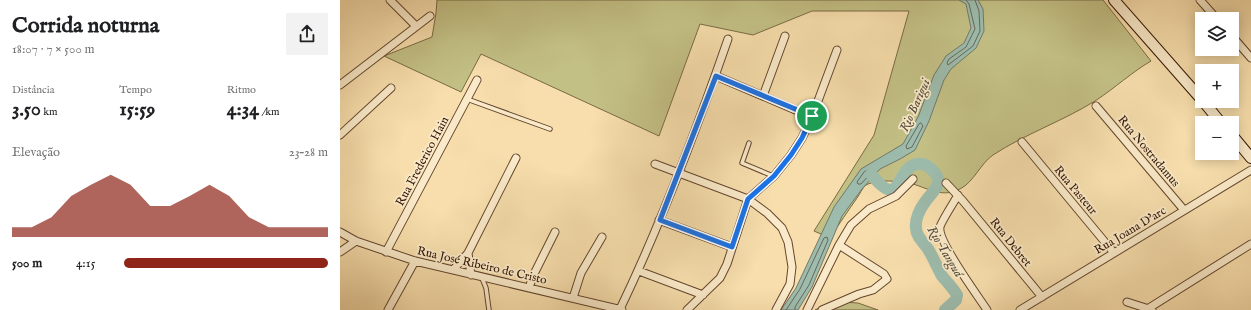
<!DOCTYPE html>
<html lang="pt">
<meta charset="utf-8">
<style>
body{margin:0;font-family:"IM FELL English",serif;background:#f2f2f2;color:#202124;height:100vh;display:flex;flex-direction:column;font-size:15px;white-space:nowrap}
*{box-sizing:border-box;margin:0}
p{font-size:13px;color:#757577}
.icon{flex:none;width:22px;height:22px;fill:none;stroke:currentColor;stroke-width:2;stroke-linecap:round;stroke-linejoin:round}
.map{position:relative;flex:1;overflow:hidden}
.panel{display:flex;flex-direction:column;background:#fff;width:340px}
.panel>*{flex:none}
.controls{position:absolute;left:855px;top:12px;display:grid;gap:8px}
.controls a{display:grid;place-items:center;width:44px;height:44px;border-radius:0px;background:#fff;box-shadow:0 2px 10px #0003;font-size:20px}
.pin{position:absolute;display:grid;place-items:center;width:34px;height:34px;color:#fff;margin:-17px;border:2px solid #fff;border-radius:50%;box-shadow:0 1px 4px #0007}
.round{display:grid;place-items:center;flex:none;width:42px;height:42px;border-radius:0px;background:#f2f2f2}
.summary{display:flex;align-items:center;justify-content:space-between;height:68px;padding:0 12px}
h1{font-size:22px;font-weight:700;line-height:30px}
.stats{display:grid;grid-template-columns:repeat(3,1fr);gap:6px;height:68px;padding:4px 12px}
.stats div{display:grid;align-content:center}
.stats b{font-size:20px;font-weight:700}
.stats small{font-size:11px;font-weight:400}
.stats p{font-size:11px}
.chart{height:112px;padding:8px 12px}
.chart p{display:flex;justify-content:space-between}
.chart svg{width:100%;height:72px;margin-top:4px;fill:#8f2418;opacity:.7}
ul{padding:0 12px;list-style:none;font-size:13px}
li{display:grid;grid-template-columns:64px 48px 1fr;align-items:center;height:30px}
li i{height:10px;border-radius:5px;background:#8f2418}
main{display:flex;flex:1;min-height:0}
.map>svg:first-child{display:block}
.green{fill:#c3c085;stroke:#7a6a44}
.water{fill:#9dbcad;stroke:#727969}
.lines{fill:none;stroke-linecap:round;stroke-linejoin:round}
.shore{stroke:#686858;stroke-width:1}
.river{stroke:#9dbcad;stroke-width:12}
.lane-casing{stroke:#63462e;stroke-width:5.5}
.street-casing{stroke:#63462e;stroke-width:9}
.secondary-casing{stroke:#321404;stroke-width:12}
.lane{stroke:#faeac9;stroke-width:3.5}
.street{stroke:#faeac9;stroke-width:7}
.secondary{stroke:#faeac9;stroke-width:10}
.route-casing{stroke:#fff;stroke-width:8}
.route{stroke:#1a73e8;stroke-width:5}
.labels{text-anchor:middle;stroke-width:3.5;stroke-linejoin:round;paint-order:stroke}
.street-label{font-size:12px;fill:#321404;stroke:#faeac9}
.water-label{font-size:13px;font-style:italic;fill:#574f3f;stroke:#faeac9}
</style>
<main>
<section class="panel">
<div class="summary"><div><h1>Corrida noturna</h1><p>18:07 · 7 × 500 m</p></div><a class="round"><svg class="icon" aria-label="share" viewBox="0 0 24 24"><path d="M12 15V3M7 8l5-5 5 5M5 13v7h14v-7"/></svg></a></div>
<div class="stats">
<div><p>Distância</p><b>3.50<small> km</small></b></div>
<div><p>Tempo</p><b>15:59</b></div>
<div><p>Ritmo</p><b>4:34<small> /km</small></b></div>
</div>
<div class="chart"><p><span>Elevação</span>23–28 m</p>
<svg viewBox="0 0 160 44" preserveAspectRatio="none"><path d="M0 44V38L10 38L20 32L30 19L40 12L50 6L60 12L70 25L80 25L90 19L100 12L110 19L120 32L130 38L140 38L150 38L160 38V44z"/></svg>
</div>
<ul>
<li><b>500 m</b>4:15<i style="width:100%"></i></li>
</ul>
</section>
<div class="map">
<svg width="911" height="310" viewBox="0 0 911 310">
<rect width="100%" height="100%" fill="#f7deac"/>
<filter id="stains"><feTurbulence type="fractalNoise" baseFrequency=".005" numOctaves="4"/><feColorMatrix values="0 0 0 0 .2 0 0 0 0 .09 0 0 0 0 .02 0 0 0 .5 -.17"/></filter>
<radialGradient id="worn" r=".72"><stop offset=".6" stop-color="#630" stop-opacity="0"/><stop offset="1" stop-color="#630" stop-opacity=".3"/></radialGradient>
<path class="green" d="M97,0H763L811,61C792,72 775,88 755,101C723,121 685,134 653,155C640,164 634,182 620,189C603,198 589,189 573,184C563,181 551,181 540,181C536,182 529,183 526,185C522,188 520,194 517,198C508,211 499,224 490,238L474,231L534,135L569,11H472L413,35L360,24L319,136L141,54L121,92L44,56L92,37L96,13Z
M501,302L518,303L538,310H475L489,303Z"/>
<path class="water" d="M619,0H638L643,9L644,31L636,48L611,69L604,80L589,121L575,150L560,159L540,169L522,189L502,216L472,287L458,310H441L456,288L494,207L521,169L563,144L578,117L594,75L606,56L624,43L631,28L626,4Z"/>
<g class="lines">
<path class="shore" d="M626,0L629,4L635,29L626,47L609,59L607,63L608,65L633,46L640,31L639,11L635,0
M581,123L583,126L572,147L567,149L566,146L579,124Z
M530,169L532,170V172L521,184H518L517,182L524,172Z
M446,310L460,289L484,238L487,237L488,240L469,285L455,307V310"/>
<path class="river" d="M531,174C562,213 555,168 577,164C583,163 587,165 591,169C607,183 593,190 585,202C580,209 575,219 576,228C576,236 583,242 588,249C593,257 597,267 602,276C607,282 613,288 617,295L616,300L605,310"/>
<g class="lane-casing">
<path id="lane" d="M127,99L210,129
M409,143L402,163L433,176
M142,278L146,288L149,310"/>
</g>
<g class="street-casing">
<path id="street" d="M50,0L76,26
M860,0L877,19
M892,36L911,58
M376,76L472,117
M0,85L90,16
M423,96L445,36
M756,106L844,210
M0,135L51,88
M682,142L774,253
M315,164L408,199L427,213L442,228L448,242L452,267L450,284L436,310
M606,183L623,201L702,297
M618,195C614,202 601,222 600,227C597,241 638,296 647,310
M319,220L392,247
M0,232L16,241L75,261L282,310
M0,252L16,241
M46,252L137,80
M128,253L131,275
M113,270L128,253L176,158
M299,271L363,295
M189,288L193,276L215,232
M233,298L241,273L262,237
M787,302L812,310
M809,308L911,244
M280,309C322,222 356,131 388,39
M48,310L75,261
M347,310L380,278L387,264L408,199L434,176L451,155L462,138L472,117L497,50
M467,310L499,245L511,225L529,209L556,196L573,179
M482,310L519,294L533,290L547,279L544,274L499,245
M680,310L911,170"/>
</g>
<g class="secondary-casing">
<path id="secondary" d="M774,0L862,100
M863,101L881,123
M892,135L911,158"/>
</g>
<use href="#lane" class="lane"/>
<use href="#street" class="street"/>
<use href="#secondary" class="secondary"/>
</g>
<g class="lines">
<g class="route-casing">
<path id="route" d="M376,76L472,116L462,138L451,155L434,176L408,199L392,247L320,220Z"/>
</g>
<use href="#route" class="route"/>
</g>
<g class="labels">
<g class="street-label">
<text transform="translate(809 151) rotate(50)" y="4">Rua Nostradamus</text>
<text transform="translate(82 161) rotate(-62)" y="4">Rua Frederico Hain</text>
<text transform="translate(736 190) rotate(50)" y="4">Rua Pasteur</text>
<text transform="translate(790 230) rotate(-31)" y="4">Rua Joana D'arc</text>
<text transform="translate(671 242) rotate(51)" y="4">Rua Debret</text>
<text transform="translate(142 265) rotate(13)" y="4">Rua José Ribeiro de Cristo</text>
</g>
<g class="water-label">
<text transform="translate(574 105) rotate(-66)" y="5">Rio Barigui</text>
<text transform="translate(606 251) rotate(59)" y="5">Rio Tanguá</text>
</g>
</g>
<rect width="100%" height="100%" filter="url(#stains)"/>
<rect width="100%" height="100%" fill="url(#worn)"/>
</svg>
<div class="controls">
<a><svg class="icon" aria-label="layers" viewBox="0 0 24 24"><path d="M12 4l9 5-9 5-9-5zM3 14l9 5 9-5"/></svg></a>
<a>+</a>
<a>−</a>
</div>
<div class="pin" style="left:472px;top:116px;background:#1e9e55"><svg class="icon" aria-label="arrive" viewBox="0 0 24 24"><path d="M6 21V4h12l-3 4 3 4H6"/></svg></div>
</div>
</main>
